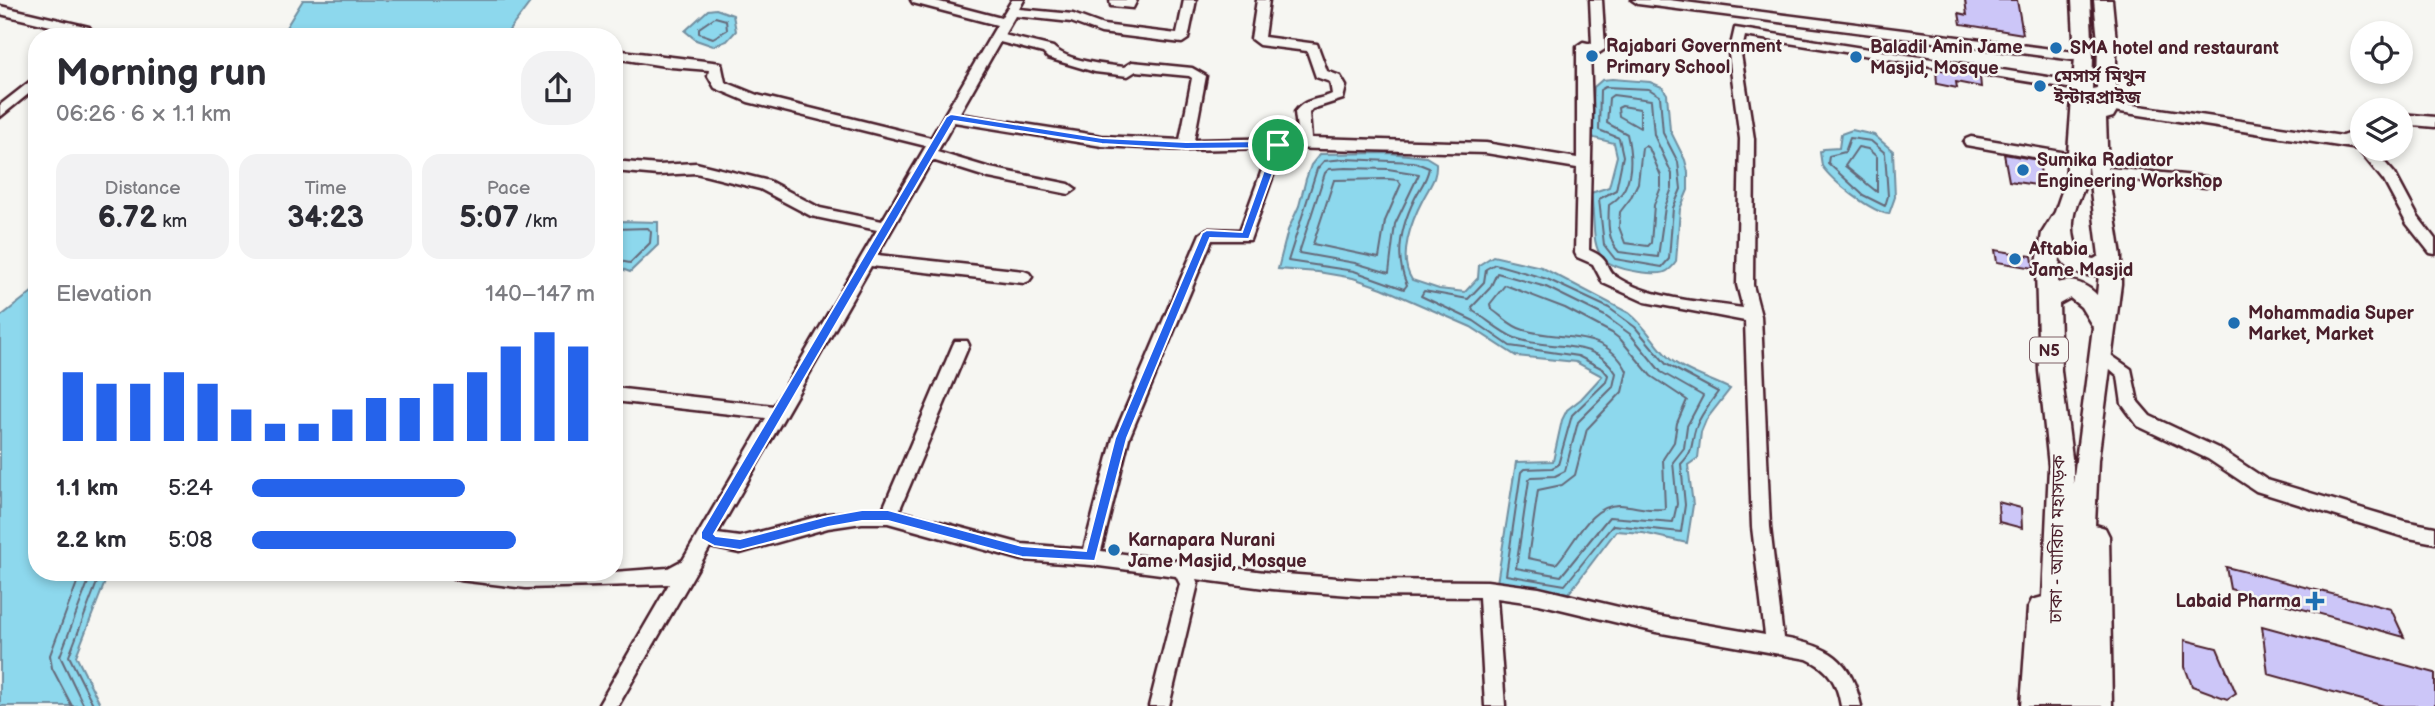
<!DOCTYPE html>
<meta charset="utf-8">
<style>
body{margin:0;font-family:"Balsamiq Sans","Noto Sans Bengali",sans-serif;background:#f2f2f3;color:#2b2b33;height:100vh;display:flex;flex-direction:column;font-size:26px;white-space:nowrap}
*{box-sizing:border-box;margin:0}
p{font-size:23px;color:#7c7c81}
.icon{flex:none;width:38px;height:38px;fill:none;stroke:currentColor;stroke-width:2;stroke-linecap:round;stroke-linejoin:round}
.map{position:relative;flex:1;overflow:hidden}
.sheet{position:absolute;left:28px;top:28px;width:595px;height:553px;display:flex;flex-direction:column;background:#fff;border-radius:28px;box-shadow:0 4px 10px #0003}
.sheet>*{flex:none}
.fabs{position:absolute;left:2350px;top:21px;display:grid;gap:14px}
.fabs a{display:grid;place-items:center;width:63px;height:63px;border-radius:50%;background:#fff;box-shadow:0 4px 10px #0003;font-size:35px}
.pin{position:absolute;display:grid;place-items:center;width:60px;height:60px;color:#fff;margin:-30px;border:4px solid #fff;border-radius:50%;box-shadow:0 2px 7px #0007}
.round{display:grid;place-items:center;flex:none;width:74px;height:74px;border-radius:28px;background:#f2f2f3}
.summary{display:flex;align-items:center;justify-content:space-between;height:119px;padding:0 28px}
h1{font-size:38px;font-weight:600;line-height:52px}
.stats{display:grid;grid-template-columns:repeat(3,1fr);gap:10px;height:119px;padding:7px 28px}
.stats div{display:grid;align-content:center;border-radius:18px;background:#f2f2f3;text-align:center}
.stats b{font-size:30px;font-weight:600}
.stats small{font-size:19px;font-weight:400}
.stats p{font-size:19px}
.chart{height:196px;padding:14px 28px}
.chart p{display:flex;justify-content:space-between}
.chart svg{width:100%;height:126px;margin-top:7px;stroke:#2563eb;stroke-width:6}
ul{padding:0 28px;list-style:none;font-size:23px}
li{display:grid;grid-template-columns:112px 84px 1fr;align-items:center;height:52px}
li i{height:18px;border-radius:9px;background:#2563eb}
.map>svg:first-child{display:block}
.water{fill:#8dd8ed;stroke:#728e9f;stroke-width:2}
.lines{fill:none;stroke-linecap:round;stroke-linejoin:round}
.shore{stroke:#656979;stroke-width:2}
.building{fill:#ccc6f8;stroke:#4a1f2b;stroke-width:2}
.minor-casing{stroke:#4a1f2b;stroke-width:5}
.highway-casing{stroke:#4a1f2b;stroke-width:5}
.minor{fill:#f6f6f2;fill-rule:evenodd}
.highway{fill:#f6f6f2;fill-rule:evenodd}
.route{fill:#2563eb;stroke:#fff;stroke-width:2;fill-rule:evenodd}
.poi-dot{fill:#1f6fb2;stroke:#f6f6f2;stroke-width:2.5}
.labels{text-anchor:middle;stroke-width:5;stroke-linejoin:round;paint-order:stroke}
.shield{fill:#f6f6f2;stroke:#7e6067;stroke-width:2}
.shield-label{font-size:16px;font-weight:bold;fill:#4a1f2b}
.poi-label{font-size:18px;font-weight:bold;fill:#4a1f2b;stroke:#f6f6f2;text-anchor:start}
.street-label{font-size:18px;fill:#4a1f2b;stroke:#f6f6f2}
</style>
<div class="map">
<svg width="2435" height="706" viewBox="0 0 2435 706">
<rect width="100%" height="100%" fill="#f6f6f2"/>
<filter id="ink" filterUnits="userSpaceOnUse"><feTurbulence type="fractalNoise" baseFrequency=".0143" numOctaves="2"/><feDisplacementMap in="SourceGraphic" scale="14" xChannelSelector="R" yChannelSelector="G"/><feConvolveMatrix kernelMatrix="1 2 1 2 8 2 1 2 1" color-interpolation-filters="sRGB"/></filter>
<g filter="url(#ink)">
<path class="water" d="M303,0H532L504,37H280Z
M716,9L733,15L736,31L727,41L713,46L696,40L685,31L708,10Z
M1612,79L1650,82L1662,87L1667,94L1670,130L1685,160L1688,172V190L1680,209L1676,262C1668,274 1661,274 1648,273C1583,267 1598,244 1591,193L1609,187L1617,156L1614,143L1594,138L1591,132L1594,87L1602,80Z
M1852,130L1874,135L1893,151L1895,197L1889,214C1871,212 1832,181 1822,166L1820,152L1823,149L1839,148L1841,134Z
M1389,153L1426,157L1436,163C1437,179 1430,185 1423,199C1412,220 1397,257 1412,280L1439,289L1465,292L1478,278L1479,265L1493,256L1541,267L1629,313C1646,326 1655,345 1670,359C1687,373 1711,379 1730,389L1706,420L1701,432L1698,458L1688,465L1693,505L1687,543L1643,533L1616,531L1569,593L1497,583L1516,462L1553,461L1562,420L1567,410L1581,399L1602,376L1576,362L1516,356L1471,327L1382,288L1353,278L1318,272L1278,269L1288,230L1299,206L1306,179L1311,165L1320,154Z
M618,221L658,222V245L630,272L614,266V226Z
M37,288V572H109L76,656L101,706H0V317Z"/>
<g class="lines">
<path class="shore" d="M715,17L726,20L727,30L713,38L699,33V28Z
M1605,87L1649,89L1660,96L1663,133L1678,162L1681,189L1673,208L1669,259L1662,267L1615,259L1604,245L1599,199L1616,190L1623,156L1619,138L1599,130L1600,90Z
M1613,95L1651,100L1654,135L1672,174V188L1665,207L1658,257L1619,252C1607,240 1608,221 1609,205C1633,190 1633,160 1627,134L1607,123L1609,98Z
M1622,106L1640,109V128L1619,116L1618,108Z
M1850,138L1871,141L1885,153L1888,196L1885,206L1863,195L1828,163L1829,156L1845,152Z
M1645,146L1649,148L1661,176V187L1654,205L1651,243L1648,246L1625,243L1619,227L1620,212L1630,199L1638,183L1642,148Z
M1858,147L1868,149L1877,157V192L1845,166Z
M1345,159L1414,162L1429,168C1427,180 1420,188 1415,198C1401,226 1394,256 1407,285L1404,289L1354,271L1288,261L1317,169L1324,161Z
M1346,168L1388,169L1419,174L1395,224L1389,273L1355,263L1299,253L1325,173L1329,169Z
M1387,179L1398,180L1401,184L1385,221L1379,258L1313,244L1334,180Z
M614,229L648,228L651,232L650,243L630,263L614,260
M1495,264L1547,279L1609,308L1635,327L1666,364L1718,392C1710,403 1701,414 1696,427C1690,445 1695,450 1681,464L1685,505L1681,532L1613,525L1565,585L1506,575L1521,472L1524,469L1552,468L1558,465L1572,415L1606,382L1608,375L1603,369L1578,356L1510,346L1474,321L1421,296L1424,291L1468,299L1484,282L1486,269Z
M1497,273L1546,287L1605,316L1630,334L1661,372L1703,396L1687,426L1684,448L1673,462L1677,504L1673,522L1609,517L1561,576L1516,568L1529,480L1532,477L1555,476L1565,471L1578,422L1613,387L1616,373C1594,336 1549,352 1515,338C1500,332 1487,319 1473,311L1472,307L1490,288Z
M1505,285L1565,308L1612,333L1621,340L1651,376L1687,400L1677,423L1674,442L1663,459L1665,509C1650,511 1635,506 1620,505C1589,504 1574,545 1556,564L1528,558L1538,490L1562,485L1575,475L1587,429L1622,392L1627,371C1605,328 1563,342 1524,330C1511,327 1502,316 1491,309L1490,304Z
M72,706L52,668L50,655L81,572
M84,706L60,656L92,572
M94,706L69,656L101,572"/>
</g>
<path class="building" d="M1965,0H2017L2023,34L1961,24L1959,13L1967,15Z
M1936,69L1980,77L1981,87L1956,82L1957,88L1937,84Z
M2004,154L2038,160L2044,186L2009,181Z
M1995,250L2032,256L2034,268L1997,262Z
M1998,502L2021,508L2022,528L1999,522Z
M2226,567L2391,609L2404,637L2230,589Z
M2262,626L2435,673V706H2384L2268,674Z
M2185,640L2217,648L2236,693L2227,699L2192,686L2185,667Z"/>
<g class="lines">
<g class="minor-casing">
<path id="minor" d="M911,0H932L1001,18L1012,0H1024L1019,9L1073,14L1103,25L1177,34L1184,0H1196L1188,39L1182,43L1101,33L1071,22L1015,16L1004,35L1053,47C1067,61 1105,65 1124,67L1132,62L1192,68L1206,76L1194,140L1298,138L1295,112C1305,98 1317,101 1332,94L1330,82L1316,77L1307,51L1259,45L1251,39L1257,0H1269L1264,37L1317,44L1327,71L1340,76L1346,86L1343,99L1312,109L1309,113L1311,138L1486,143L1577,158V46L1583,42L1592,44L1590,0H1602L1605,49L1599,53L1590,51L1592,111L1589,250C1612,260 1603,267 1615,276C1648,299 1705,302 1743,308L1737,285L1740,139L1729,54L1735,28L2079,82V88L2074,89L1745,36L1741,54L1754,139L1753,285L1761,316L1770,527L1783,638C1829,646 1851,658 1861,706H1841C1837,682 1829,669 1807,659L1656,632L1539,604L1497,598L1505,706H1485L1479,597L1363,596L1272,589L1196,579L1198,584L1169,706H1149L1180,584L1176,576L1091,565L1022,560L888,523H862L828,528L740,553L710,547L618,706H598L669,584L526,588L459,580L453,578L450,572H614L668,568L683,560L766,418L614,401V388L774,406L877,230L811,216L760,189L696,173L658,175L614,171V161L658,165L696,163L769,181L820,208L882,221L926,146L748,102L715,88L708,76L709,70L671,67L614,58V50L721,63L725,82L757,95L931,138L997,25L913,3ZM1000,42L1043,53L1048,58L1095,72L1128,76L1136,71L1189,76L1192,78L1180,140L1102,136L959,114ZM954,122L1102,146L1186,150L1270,148L1240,230L1207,229L1200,234L1113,438L1084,549L1022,544L899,511L969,345L967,341H955L953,345L883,509L828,514L740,537L717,534L871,266L1024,283L1029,281L1032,277L1029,273L1024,271L877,255L932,160L989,178L1069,194L1076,189L1069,184L990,168L937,152ZM1283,148L1486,153L1577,168L1575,253L1577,257L1593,264L1603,283L1645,302L1745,321L1752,527L1765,635L1656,616L1539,588L1487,581L1363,580L1272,573L1101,551L1129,438L1212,240H1250Z
M1110,0H1137L1133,8L1111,6Z
M1632,0H1669L2075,52L2081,56L2075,60L1638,4Z
M0,6L89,27L94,34L93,37H80V33L0,14Z
M37,76V87L0,117V105Z
M2106,101L2342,136L2362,129V149H2373L2395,174L2418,217L2435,239V254L2430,253L2407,224L2384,181L2358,149L2101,109L2099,106Z
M2401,114L2435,117V127L2401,124Z
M1971,137L2079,155L2086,160L2079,165L1966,145L1964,142L1966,139Z
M2098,167L2206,177L2213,182L2206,187L2098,177L2091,172Z
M2102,349L2131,369L2138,402L2150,416L2220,449L2267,480L2404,521L2435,527V543L2404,537L2256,491L2208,459L2138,426L2122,404L2118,376L2094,355L2096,351Z"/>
</g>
<g class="highway-casing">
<path id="highway" d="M2072,0H2090L2093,57L2092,89L2097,88L2098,41L2094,0H2112L2116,41V112L2113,117L2106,119L2108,172L2121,256V284L2098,460L2095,525L2105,528L2109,536L2112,706H2021L2028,608L2032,600L2043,597L2049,466L2039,371L2036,270L2042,233L2055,212L2066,180L2075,57ZM2087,159L2099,256L2094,259C2073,258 2071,230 2074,214C2076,203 2083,193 2086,182C2087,175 2087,167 2087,159ZM2060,257C2068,272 2083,278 2099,274L2097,295C2087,285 2074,278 2058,283ZM2070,298L2081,307L2093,327L2073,484V466L2061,371L2059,304Z"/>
</g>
<use href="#minor" class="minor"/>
<use href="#highway" class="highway"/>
</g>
</g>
<path class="route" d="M951,114L1102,138L1186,142L1278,141L1283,145L1249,239L1210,238L1127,438L1095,561L1022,557L888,521H862L828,527L740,550L714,546L701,539V532L946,117ZM954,121L1102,144L1186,149L1272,148L1242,232L1207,230L1202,233L1115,438L1086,551L1022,546L888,510H862L828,516L740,539L716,536L714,534Z"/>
<g class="poi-dot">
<circle cx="2056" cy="48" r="7"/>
<circle cx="1592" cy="56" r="7"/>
<circle cx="1856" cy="57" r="7"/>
<circle cx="2040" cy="86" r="7"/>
<circle cx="2023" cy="170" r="7"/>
<circle cx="2015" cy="259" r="7"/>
<circle cx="2234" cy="323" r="7"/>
<circle cx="1114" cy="550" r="7"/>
<path d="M2311.5 590.5h7v7h7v7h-7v7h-7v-7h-7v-7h7z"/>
</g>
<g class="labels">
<rect class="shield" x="2030" y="337.5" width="38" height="25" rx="5"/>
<g class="shield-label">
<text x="2049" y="356">N5</text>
</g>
<g class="poi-label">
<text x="1606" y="52">Rajabari Government<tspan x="1606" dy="21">Primary School</tspan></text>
<text x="1870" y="53">Baladil Amin Jame<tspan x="1870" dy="21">Masjid, Mosque</tspan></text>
<text x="2070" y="54">SMA hotel and restaurant</text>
<text x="2054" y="82">মেসার্স মিথুন<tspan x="2054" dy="21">ইন্টারপ্রাইজ</tspan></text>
<text x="2037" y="166">Sumika Radiator<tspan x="2037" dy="21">Engineering Workshop</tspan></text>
<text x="2029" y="255">Aftabia<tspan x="2029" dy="21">Jame Masjid</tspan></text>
<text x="2248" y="319">Mohammadia Super<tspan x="2248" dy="21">Market, Market</tspan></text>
<text x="1128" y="546">Karnapara Nurani<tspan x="1128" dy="21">Jame Masjid, Mosque</tspan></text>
<text x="2301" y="607" text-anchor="end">Labaid Pharma</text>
</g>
<g class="street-label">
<text transform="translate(2057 539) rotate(-89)" y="6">ঢাকা - আরিচা মহাসড়ক</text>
</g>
</g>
</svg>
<div class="fabs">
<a><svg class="icon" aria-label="locate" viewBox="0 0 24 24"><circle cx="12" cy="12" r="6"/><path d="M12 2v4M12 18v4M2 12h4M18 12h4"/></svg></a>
<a><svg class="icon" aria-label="layers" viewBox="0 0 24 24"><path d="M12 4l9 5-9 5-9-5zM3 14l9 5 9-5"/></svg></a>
</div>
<div class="pin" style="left:1278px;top:145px;background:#1e9e55"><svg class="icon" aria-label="arrive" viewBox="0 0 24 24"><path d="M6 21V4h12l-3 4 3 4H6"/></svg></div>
<section class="sheet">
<div class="summary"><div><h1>Morning run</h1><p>06:26 · 6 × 1.1 km</p></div><a class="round"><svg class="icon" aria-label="share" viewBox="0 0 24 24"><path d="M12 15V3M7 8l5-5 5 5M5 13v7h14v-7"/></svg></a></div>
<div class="stats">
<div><p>Distance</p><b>6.72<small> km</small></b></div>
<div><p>Time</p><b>34:23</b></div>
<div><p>Pace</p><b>5:07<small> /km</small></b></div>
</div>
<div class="chart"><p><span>Elevation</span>140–147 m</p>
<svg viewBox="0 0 160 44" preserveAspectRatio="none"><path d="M5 44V20M15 44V24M25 44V24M35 44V20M45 44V24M55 44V33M65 44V38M75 44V38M85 44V33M95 44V29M105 44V29M115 44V24M125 44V20M135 44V11M145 44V6M155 44V11"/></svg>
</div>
<ul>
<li><b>1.1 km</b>5:24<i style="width:62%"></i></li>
<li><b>2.2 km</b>5:08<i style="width:77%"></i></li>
</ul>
</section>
</div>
